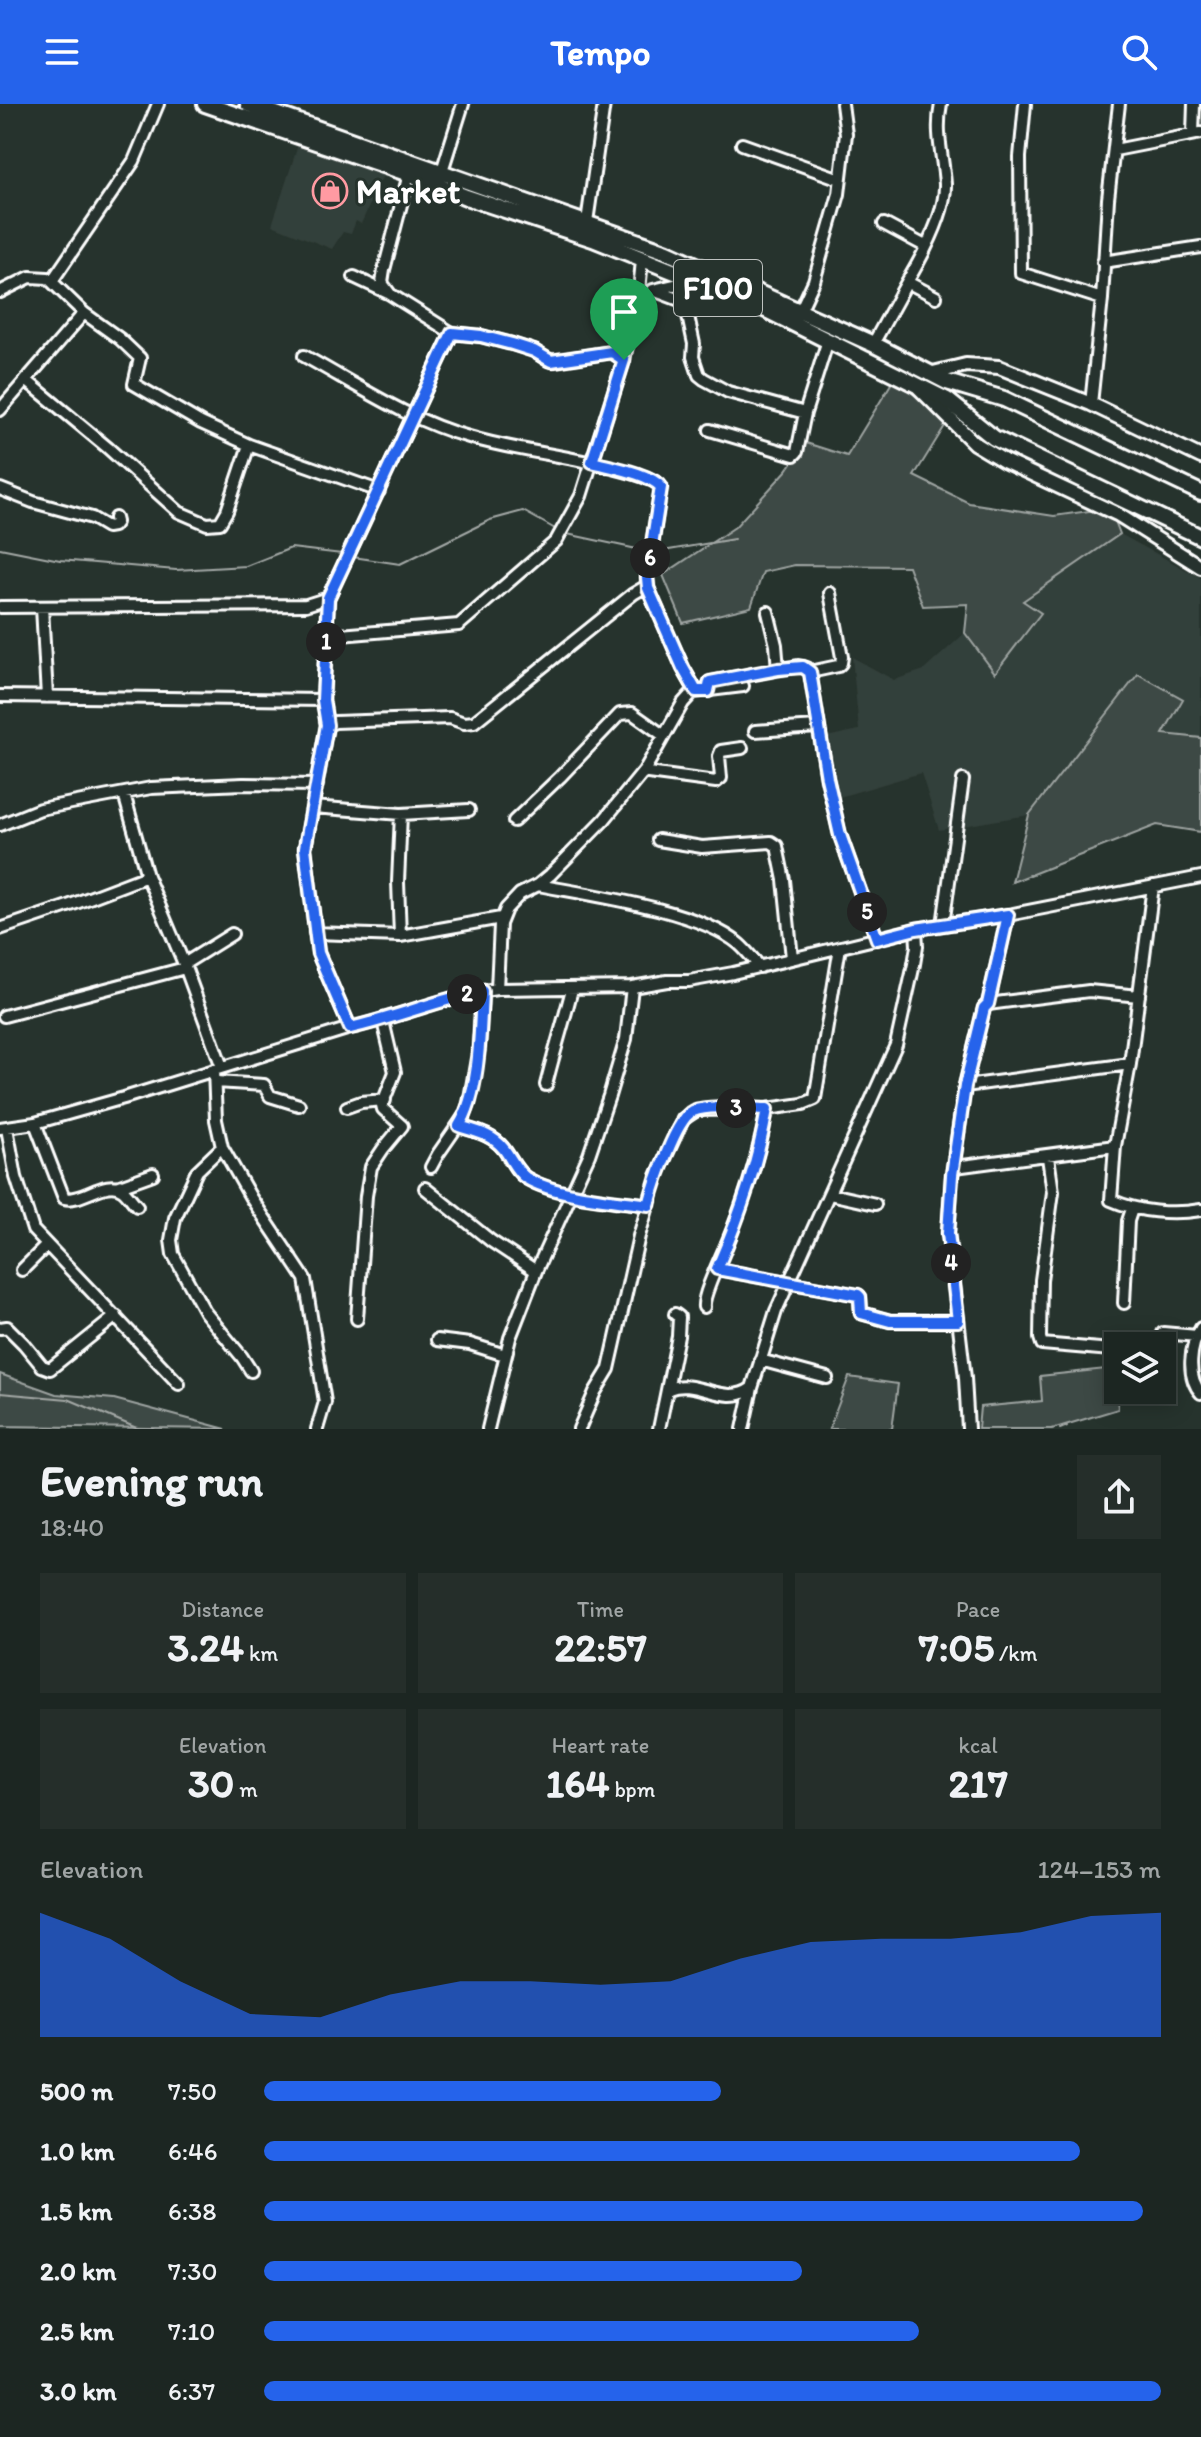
<!DOCTYPE html>
<meta charset="utf-8">
<style>
body{margin:0;font-family:Itim,sans-serif;background:#252e2a;color:#f1f3f6;height:100vh;display:flex;flex-direction:column;font-size:30px;white-space:nowrap}
*{box-sizing:border-box;margin:0}
p{font-size:26px;color:#a0a5a5}
.icon{flex:none;width:44px;height:44px;fill:none;stroke:currentColor;stroke-width:2;stroke-linecap:round;stroke-linejoin:round}
.map{position:relative;height:1325px;overflow:hidden}
.sheet{display:flex;flex-direction:column;background:#1c2622;flex:1}
.sheet>*{flex:none}
.controls{position:absolute;left:1104px;top:1228px;display:grid;gap:16px}
.controls a{display:grid;place-items:center;width:72px;height:72px;border-radius:0px;background:#1c2622;box-shadow:0 4px 20px #0003,0 0 0 2px #3a4340;font-size:40px}
.pin{position:absolute;display:grid;place-items:center;width:68px;height:68px;color:#fff;margin:-82px -34px;border-radius:50% 50% 50% 0;rotate:-45deg;box-shadow:0 0 8px #0007}
.pin .icon{rotate:45deg}
.km{position:absolute;width:40px;height:40px;margin:-20px;border-radius:50%;background:#222;color:#fff;font-size:22px;line-height:40px;text-align:center}
.round{display:grid;place-items:center;flex:none;width:84px;height:84px;border-radius:0px;background:#252e2a}
.summary{display:flex;align-items:center;justify-content:space-between;height:136px;padding:0 40px}
h1{font-size:44px;font-weight:700;line-height:60px}
.metrics{display:grid;grid-template-columns:repeat(3,1fr);gap:12px;height:136px;padding:8px 40px}
.metrics div{display:grid;align-content:center;border-radius:0px;background:#252e2a;text-align:center}
.metrics b{font-size:40px;font-weight:700}
.metrics small{font-size:22px;font-weight:400}
.metrics p{font-size:22px}
.chart{height:224px;padding:16px 40px}
.chart p{display:flex;justify-content:space-between}
.chart svg{width:100%;height:144px;margin-top:8px;fill:#2563eb;opacity:.7}
ul{padding:0 40px;list-style:none;font-size:26px}
li{display:grid;grid-template-columns:128px 96px 1fr;align-items:center;height:60px}
li i{height:20px;border-radius:10px;background:#2563eb}
header{display:flex;justify-content:space-between;align-items:center;height:104px;padding:0 40px;background:#2563eb;color:#fff;font-size:36px;font-weight:700}
.map>svg:first-child{display:block}
.built{fill:#333f3a}
.green{fill:#3e4944;stroke:#9ea4a2;stroke-width:2}
.lines{fill:none;stroke-linecap:round;stroke-linejoin:round}
.stream{stroke:#a4a9a7;stroke-width:2}
.minor-casing{stroke:#fff;stroke-width:16}
.major-casing{stroke:#fff;stroke-width:18}
.highway-casing{stroke:#fff;stroke-width:20}
.minor{stroke:#26332d;stroke-width:10}
.major{stroke:#26332d;stroke-width:12}
.highway{stroke:#26332d;stroke-width:14}
.route-casing{stroke:#fff;stroke-width:16}
.route{stroke:#2563eb;stroke-width:10}
.labels{text-anchor:middle;stroke-width:6;stroke-linejoin:round;paint-order:stroke}
.shield{fill:#26332d;stroke:#bec2c0;stroke-width:2}
.shield-label{font-size:32px;font-weight:bold;fill:#fff}
.poi-label{font-size:34px;font-weight:bold;fill:#fff;stroke:#26332d;text-anchor:start}
</style>
<header><svg class="icon" aria-label="menu" viewBox="0 0 24 24"><path d="M4 6h16M4 12h16M4 18h16"/></svg>Tempo<svg class="icon" aria-label="search" viewBox="0 0 24 24"><circle cx="10" cy="10" r="6"/><path d="M15 15l6 6"/></svg></header>
<div class="map">
<svg width="1201" height="1325" viewBox="0 0 1201 1325">
<rect width="100%" height="100%" fill="#26332d"/>
<filter id="ink" filterUnits="userSpaceOnUse"><feTurbulence type="fractalNoise" baseFrequency=".0125" numOctaves="2"/><feDisplacementMap in="SourceGraphic" scale="16" xChannelSelector="R" yChannelSelector="G"/><feConvolveMatrix kernelMatrix="1 2 1 2 8 2 1 2 1" color-interpolation-filters="sRGB"/></filter>
<g filter="url(#ink)">
<path class="built" d="M299,38L389,58L361,120L356,117L351,130L343,128L332,145L272,121Z
M1120,430L1201,474V634L1162,630L1138,570L1029,711L939,726L921,669L836,694L826,633L859,626L852,553L894,576L924,566L965,529L995,568L1041,509L1022,497Z"/>
<path class="green" d="M894,275L948,317L914,372L969,399L1054,412L1110,404L1120,430L1023,497L1041,509L995,569L965,529L968,500L923,502L908,462L795,461L763,468L751,503L683,519L663,471L735,423L787,366L806,339L847,352Z
M1138,570L1183,595L1163,630L1201,634V728L1157,721L1012,778L1029,711Z
M1115,1264L1118,1305L1052,1325H978L980,1303L1042,1297L1040,1272Z
M0,1270L56,1290L114,1295L226,1325L0,1322Z
M849,1273L898,1280L892,1325H829Z"/>
<g class="lines">
<path class="stream" d="M567,430L646,447
M0,444L60,456L176,466L246,462L291,444L342,450
M657,448L734,435
M353,453L400,460L490,416L523,407L557,426
M0,1289L68,1295L139,1325
M1060,1325L1067,1322"/>
<g class="minor-casing">
<path id="minor" d="M1025,0L1020,53L1021,169L1102,195
M1193,30L1194,0
M742,40L840,75
M1115,46L1201,29
M442,67L463,0
M409,70L384,166L382,179L390,190L452,229L481,232L512,240L534,247L548,256L554,257L612,248L624,256
M587,118L604,0
M884,120L925,142
M1103,158L1201,143
M354,173L388,189
M52,177L134,57L158,0
M653,186L685,198L694,240L693,253L699,271L704,275L728,288L805,309
M653,186L695,176
M0,188L30,173L48,174L84,209L120,235L140,254L134,280L201,319L249,341L379,387
M936,193L907,178C922,153 946,109 945,80C943,51 935,30 941,0
M800,207L814,177L839,90L846,30L842,0
M873,240L907,178
M304,252C357,281 410,317 469,333C516,347 565,351 613,364C628,368 645,371 659,380L661,383L647,473L648,484L683,564L696,587
M26,276L108,344L179,408L207,420L220,419L227,407L249,341
M1091,300L1102,195L1108,95L1119,0
M0,306L84,209
M710,326L794,351L797,348L805,309L828,236
M0,385L33,398L92,414L107,423L113,422L116,418L115,414
M0,503L306,501L328,494
M42,503L47,593
M768,508L776,541L778,565
M328,532L459,521L556,437L581,392L624,256L639,187L642,156
M810,568L827,674L840,731L877,835
M708,587L710,578L798,562L807,564L810,568L838,562L841,559L842,553L830,489
M0,592L323,596
M327,621L335,618L450,614L464,619L474,618L633,490L643,484H648
M755,627L818,623
M644,667L648,669L716,678L721,674L719,652L721,647L742,644
M124,690L147,772L184,860L222,963
M313,703L401,710L469,706
M514,717L560,673L620,610L632,609L663,631
M0,721L40,705L151,684L243,680L317,681
M658,736L702,743L771,738L777,742L784,776L792,854
M538,781C591,791 699,806 739,840C747,847 753,855 760,863
M1153,782L1130,960L1115,1042L1111,1096C1138,1108 1172,1111 1201,1106
M943,821L963,676
M0,825L68,802L147,772
M315,829L400,832L501,814
M400,832L398,778L401,710
M184,860L232,830
M497,885L500,820L506,805L520,790L538,781L550,771L604,716L644,667L683,599L693,588L743,582
M988,900L1089,887L1139,892
M4,912L185,864
M350,924L318,849L305,744L327,621L323,596L328,494L452,229
M214,966L216,1016L222,1043L251,1094L305,1175L325,1298L317,1325
M216,978L264,981L270,992L299,1001
M546,981C554,948 564,917 572,885
M965,982L1130,960
M347,1003L361,998L385,996
M35,1019L64,1094C82,1099 106,1073 123,1086C128,1090 132,1097 137,1102
M459,1022C474,1027 492,1030 503,1044C510,1053 515,1067 526,1074C557,1093 612,1096 649,1101
M0,1024L35,1019L124,994L350,924C400,913 446,892 497,885L632,883L667,877H689L733,869L916,825L1008,811L1201,773
M7,1024L16,1073L33,1126L179,1280
M222,1043L197,1067L175,1114L171,1136L173,1150L205,1208L242,1253L251,1267
M1048,1053L1053,1088L1041,1176L1040,1234L1042,1240L1111,1246
M431,1063L438,1050L465,1011L469,1000L479,943L482,887
M955,1063L1115,1042
M117,1083L153,1070
M425,1084L491,1137L536,1167
M830,1090L875,1100
M717,1165L858,1191L860,1193L861,1209L890,1217H958
M22,1166L47,1141
M1124,1199L1128,1117L1132,1105
M704,1203C702,1190 726,1144 732,1127C747,1088 760,1047 767,1005
M357,1215L366,1092L371,1063L383,1045L402,1022L383,1005L382,1001L395,968L383,917
M0,1224L7,1223L24,1240L42,1262L50,1265L116,1212
M1201,1224C1190,1242 1186,1273 1201,1289
M1163,1229L1197,1232
M437,1236L470,1240L505,1251
M760,1256L827,1274
M669,1285C696,1273 725,1304 752,1284
M488,1325L510,1234L536,1167L589,1051L609,992L626,935L632,883
M579,1325L595,1288L609,1265L639,1132L657,1072L683,1015L697,1006L767,1005L803,1000L815,995L840,843
M659,1325L678,1232L679,1213L675,1210
M743,1325L752,1284L776,1207L896,941L914,860L917,842L916,825
M968,1325L965,1274L948,1129L952,1071L965,982L984,904L988,900L1008,811"/>
</g>
<g class="major-casing">
<path id="major" d="M929,270L966,261L999,263L1091,300L1201,353
M919,284L974,339L1004,357L1117,410L1201,463"/>
</g>
<g class="highway-casing">
<path id="highway" d="M205,0L409,70L466,93L593,135L752,199L947,296L994,334L1201,433
M248,0L665,147L873,240L947,278L1004,295L1201,389"/>
</g>
<use href="#minor" class="minor"/>
<use href="#major" class="major"/>
<use href="#highway" class="highway"/>
</g>
</g>
<g class="lines" filter="url(#ink)">
<g class="route-casing">
<path id="route" d="M452,229L481,232L512,240L534,247L551,257L612,248L624,256L592,358C610,363 649,369 661,383L647,473L648,484L683,564L696,587H708L710,578L778,565L803,563L810,568L827,674L840,731L877,835L916,825L1008,811L988,900L984,904L965,982L952,1071L948,1129L958,1217H890L861,1209L860,1193L858,1191L717,1165C739,1114 758,1060 767,1005C747,1005 711,1000 693,1007C676,1014 654,1082 649,1101C614,1096 556,1092 526,1074C515,1067 511,1053 503,1044C492,1030 474,1027 459,1022C480,989 480,926 482,887C437,896 395,914 350,924L318,849L305,744L327,621L323,596L328,494Z"/>
</g>
<use href="#route" class="route"/>
</g>
<defs>
<g id="shop-ring" transform="scale(1.8)"><circle r="9.5" fill="#26332d" stroke="#ff9aa2" stroke-width="1.5"/><path d="M-5-2.5h2.3a2.7 3.5 0 0 1 5.4 0H5L5.5 6h-11ZM-1.5-2.5h3a1.5 2.3 0 0 0-3 0Z" fill="#ff9aa2"/></g>
</defs>
<g fill-rule="evenodd">
<use href="#shop-ring" x="330" y="87"/>
</g>
<g class="labels">
<rect class="shield" x="674" y="156" width="88" height="56" rx="6"/>
<g class="shield-label">
<text x="718" y="195">F100</text>
</g>
<g class="poi-label">
<text x="356" y="99">Market</text>
</g>
</g>
</svg>
<div class="controls">
<a><svg class="icon" aria-label="layers" viewBox="0 0 24 24"><path d="M12 4l9 5-9 5-9-5zM3 14l9 5 9-5"/></svg></a>
</div>
<div class="pin" style="left:624px;top:256px;background:#1e9e55"><svg class="icon" aria-label="arrive" viewBox="0 0 24 24"><path d="M6 21V4h12l-3 4 3 4H6"/></svg></div>
<b class="km" style="left:326px;top:538px">1</b>
<b class="km" style="left:467px;top:890px">2</b>
<b class="km" style="left:736px;top:1004px">3</b>
<b class="km" style="left:951px;top:1159px">4</b>
<b class="km" style="left:867px;top:808px">5</b>
<b class="km" style="left:650px;top:454px">6</b>
</div>
<section class="sheet">
<div class="summary"><div><h1>Evening run</h1><p>18:40</p></div><a class="round"><svg class="icon" aria-label="share" viewBox="0 0 24 24"><path d="M12 15V3M7 8l5-5 5 5M5 13v7h14v-7"/></svg></a></div>
<div class="metrics">
<div><p>Distance</p><b>3.24<small> km</small></b></div>
<div><p>Time</p><b>22:57</b></div>
<div><p>Pace</p><b>7:05<small> /km</small></b></div>
</div>
<div class="metrics">
<div><p>Elevation</p><b>30<small> m</small></b></div>
<div><p>Heart rate</p><b>164<small> bpm</small></b></div>
<div><p>kcal</p><b>217</b></div>
</div>
<div class="chart"><p><span>Elevation</span>124–153 m</p>
<svg viewBox="0 0 160 44" preserveAspectRatio="none"><path d="M0 44V6L10 14L20 27L30 37L40 38L50 31L60 27L70 27L80 28L90 27L100 20L110 15L120 14L130 14L140 12L150 7L160 6V44z"/></svg>
</div>
<ul>
<li><b>500 m</b>7:50<i style="width:51%"></i></li>
<li><b>1.0 km</b>6:46<i style="width:91%"></i></li>
<li><b>1.5 km</b>6:38<i style="width:98%"></i></li>
<li><b>2.0 km</b>7:30<i style="width:60%"></i></li>
<li><b>2.5 km</b>7:10<i style="width:73%"></i></li>
<li><b>3.0 km</b>6:37<i style="width:100%"></i></li>
</ul>
</section>
